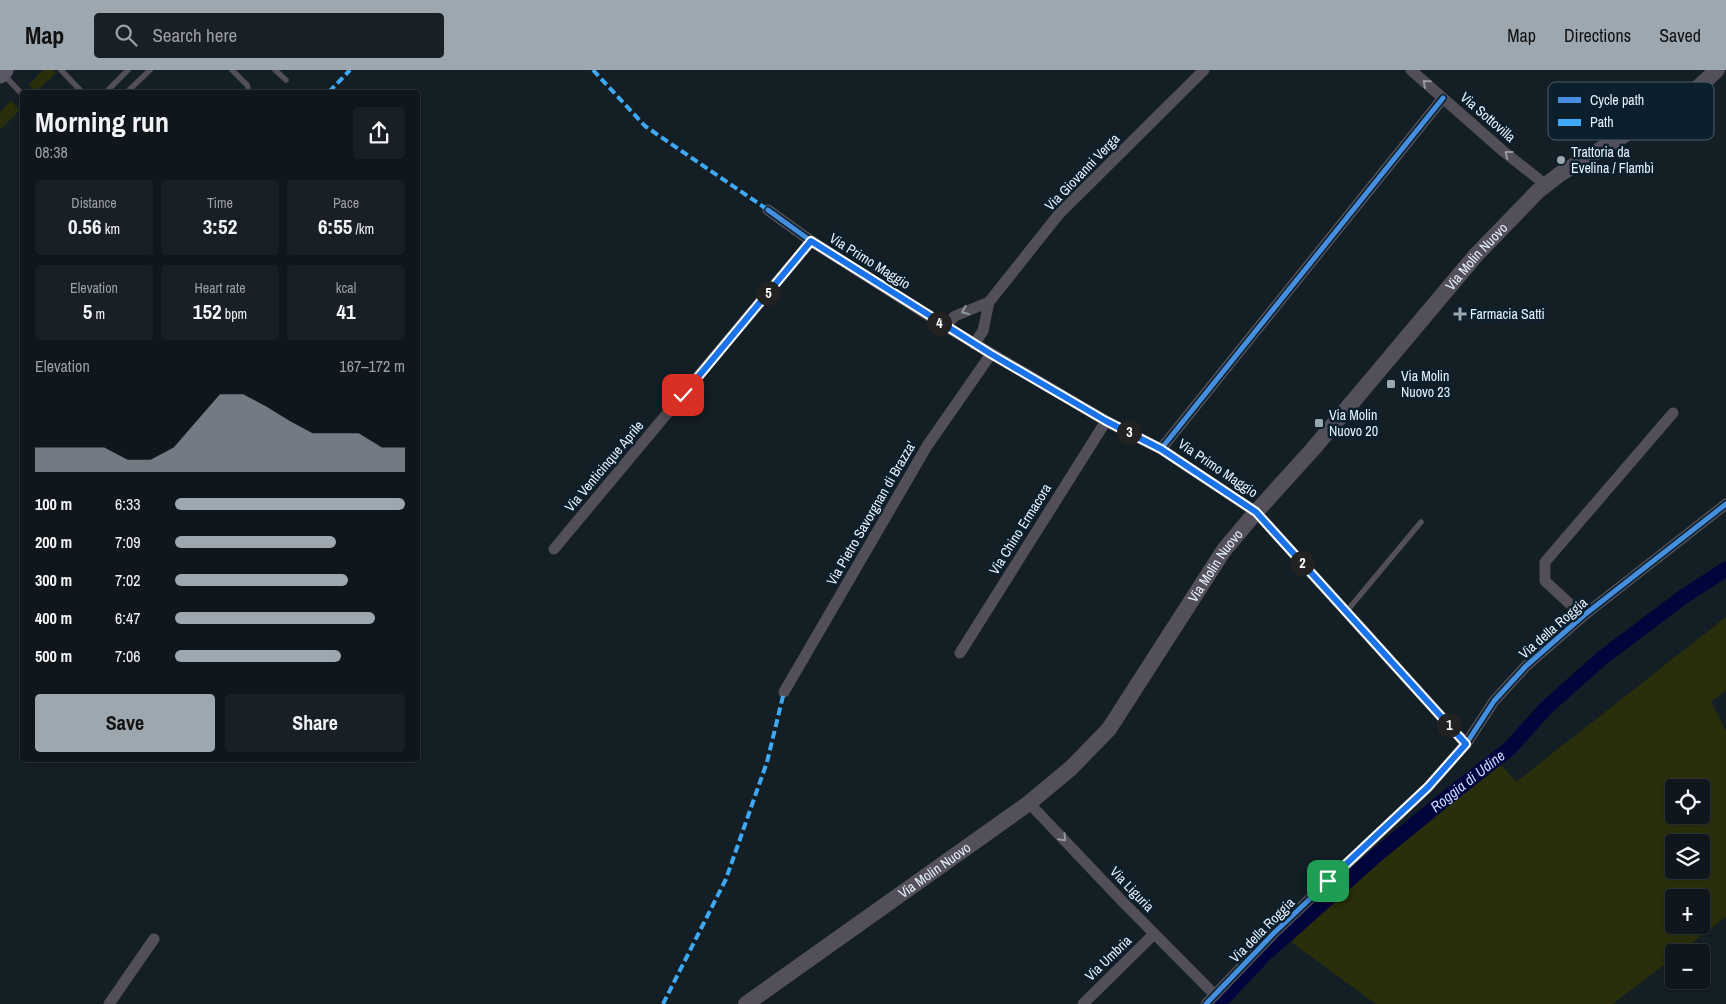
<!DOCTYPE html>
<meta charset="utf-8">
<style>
body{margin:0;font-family:"Archivo Narrow",sans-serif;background:#181f25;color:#f1f3f6;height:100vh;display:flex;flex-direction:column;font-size:19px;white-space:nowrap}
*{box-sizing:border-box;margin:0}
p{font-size:16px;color:#9b9fa3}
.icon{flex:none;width:28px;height:28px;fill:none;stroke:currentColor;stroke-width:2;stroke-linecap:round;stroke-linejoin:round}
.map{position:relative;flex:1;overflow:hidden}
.details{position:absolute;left:20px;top:20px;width:400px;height:672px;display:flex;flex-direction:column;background:#0f161c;border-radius:5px;box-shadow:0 1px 4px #0004,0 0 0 1px #2f353b}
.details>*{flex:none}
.tools{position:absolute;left:1665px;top:709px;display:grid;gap:10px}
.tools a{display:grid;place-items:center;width:45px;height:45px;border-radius:5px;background:#0f161c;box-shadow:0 1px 4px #0004,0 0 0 1px #2f353b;font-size:25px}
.pin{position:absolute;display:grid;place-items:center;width:42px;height:42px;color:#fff;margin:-21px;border-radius:10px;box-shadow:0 2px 8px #0006}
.km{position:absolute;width:25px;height:25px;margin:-12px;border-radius:50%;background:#222;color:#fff;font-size:14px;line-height:25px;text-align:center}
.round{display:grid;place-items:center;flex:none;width:52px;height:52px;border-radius:5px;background:#181f25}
.overview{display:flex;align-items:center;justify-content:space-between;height:85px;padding:0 15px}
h1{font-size:28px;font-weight:800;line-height:38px}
.metrics{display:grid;grid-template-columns:repeat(3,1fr);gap:8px;height:85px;padding:5px 15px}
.metrics div{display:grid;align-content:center;border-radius:5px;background:#181f25;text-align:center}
.metrics b{font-size:21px;font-weight:800}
.metrics small{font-size:14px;font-weight:400}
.metrics p{font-size:14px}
.chart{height:140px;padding:10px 15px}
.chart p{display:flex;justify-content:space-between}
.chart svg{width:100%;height:90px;margin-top:5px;fill:#9ca7b0;opacity:.7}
.button{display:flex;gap:10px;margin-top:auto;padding:10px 15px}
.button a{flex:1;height:58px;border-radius:5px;background:#9ca7b0;color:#111;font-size:20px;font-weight:800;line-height:58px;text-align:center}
.button a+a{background:#181f25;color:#f1f3f6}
ul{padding:0 15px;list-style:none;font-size:16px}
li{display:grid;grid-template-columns:80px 60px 1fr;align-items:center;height:38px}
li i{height:12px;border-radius:6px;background:#9ca7b0}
header{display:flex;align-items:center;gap:30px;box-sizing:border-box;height:70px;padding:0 25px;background:#9ca7b0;color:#111}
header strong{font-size:24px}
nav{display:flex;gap:28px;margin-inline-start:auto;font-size:18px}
.search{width:350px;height:45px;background:#181f25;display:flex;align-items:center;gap:12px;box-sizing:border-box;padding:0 18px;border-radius:5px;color:#9b9fa3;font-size:19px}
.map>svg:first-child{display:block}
.green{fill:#2a2f0b;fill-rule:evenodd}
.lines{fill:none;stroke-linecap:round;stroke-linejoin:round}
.canal{stroke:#02053b;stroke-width:15}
.service{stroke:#524f59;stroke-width:5.5}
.minor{stroke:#524f59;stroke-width:11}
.secondary{stroke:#54505b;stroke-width:16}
.primary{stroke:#5c5765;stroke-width:19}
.quiet{stroke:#3fa9f5;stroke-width:4;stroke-dasharray:8 4;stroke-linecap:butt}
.cycleway-casing{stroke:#0c1f2d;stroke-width:8}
.cycleway{stroke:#468fdf;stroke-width:5}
.oneway{stroke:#9498a2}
.route-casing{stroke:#fff;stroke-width:10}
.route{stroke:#1a73e8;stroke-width:6}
.poi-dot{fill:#9ca7b0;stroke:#0c1f2d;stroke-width:2}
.labels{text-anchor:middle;stroke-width:5;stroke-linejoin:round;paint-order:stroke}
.street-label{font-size:14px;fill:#e5f1fb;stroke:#0c1f2d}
.poi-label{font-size:14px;fill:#e5f1fb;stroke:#0c1f2d;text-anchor:start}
.water-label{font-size:15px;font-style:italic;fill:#c4daff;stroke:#0c1f2d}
.key{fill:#0c1f2d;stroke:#4d5e6b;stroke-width:1}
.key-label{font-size:14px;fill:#e5f1fb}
</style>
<header>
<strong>Map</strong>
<div class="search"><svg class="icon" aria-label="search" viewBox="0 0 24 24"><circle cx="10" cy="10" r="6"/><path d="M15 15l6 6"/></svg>Search here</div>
<nav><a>Map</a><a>Directions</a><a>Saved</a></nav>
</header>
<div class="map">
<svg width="1726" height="934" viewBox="0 0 1726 934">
<rect width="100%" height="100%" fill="#141e25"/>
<path class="green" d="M43,0H53L56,3L36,22L29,15Z
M11,31L20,40L0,60V42Z
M1726,547V620L1711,632L1726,661V847L1680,882H1674V887L1613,934H1376L1291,872L1381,790L1501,695L1516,712ZM1674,718H1701V745H1674ZM1701,772V800H1674V772ZM1674,828H1701V855H1674Z"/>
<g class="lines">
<path class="canal" id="s1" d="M1218,934L1264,885L1378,784L1450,725L1509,679L1546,638L1602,588L1683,527L1726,499"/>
<path class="service" d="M61,0L82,22
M232,0L247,15L249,22
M275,0L286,10
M3,4L22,24
M106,22L128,0
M127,22L150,0
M1346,542L1421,452"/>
<path class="minor" d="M1411,0L1503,81L1546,115
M768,140L811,171L945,256L1106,351L1161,379L1256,442L1466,674
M945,256L955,246L989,232
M974,274L983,261L989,232L1059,144L1204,0
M1161,379L1443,28
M554,479L811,171
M1583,546L1545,511V492L1673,343
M960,583L1106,351
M784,622L927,376L991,284
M1029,733L1122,831L1215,925
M109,934L154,869
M1083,934L1154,864
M1206,934L1275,862L1428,717L1466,674L1494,631L1526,596L1583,546L1726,434"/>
<path class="secondary" id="s2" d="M746,934L1029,733L1071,698L1109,659L1224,480L1256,442L1313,379L1476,185L1538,121L1560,104L1690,25L1717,0"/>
<path class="primary" d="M0,4L4,0"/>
<path class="quiet" d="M593,0L645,56L768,140
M329,22L350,0
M663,934L726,809L767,692L784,622"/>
<g class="cycleway-casing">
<path id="cycleway" d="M768,140L811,171L945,256L1106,351L1161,379L1256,442L1466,674
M1161,379L1443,28
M1206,934L1275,862L1428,717L1466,674L1494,631L1526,596L1583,546L1726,434"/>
</g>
<use href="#cycleway" class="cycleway"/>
</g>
<defs><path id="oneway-chevron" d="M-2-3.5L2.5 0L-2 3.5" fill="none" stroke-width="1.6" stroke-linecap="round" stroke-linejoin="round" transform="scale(1.25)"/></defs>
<g class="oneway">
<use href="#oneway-chevron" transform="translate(1426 13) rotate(-139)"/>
<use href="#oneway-chevron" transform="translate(1508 84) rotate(-142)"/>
<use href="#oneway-chevron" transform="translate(965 241) rotate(158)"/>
<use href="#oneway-chevron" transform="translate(1063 768) rotate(47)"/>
</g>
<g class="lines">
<g class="route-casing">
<path id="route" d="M683,325L811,171L991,284L1106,351L1161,379L1256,442L1466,674L1428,717L1328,811"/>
</g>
<use href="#route" class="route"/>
</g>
<g class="poi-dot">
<circle cx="1561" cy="90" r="5"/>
<path d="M1457.5 236.5h5v5h5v5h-5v5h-5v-5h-5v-5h5z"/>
<rect x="1386" y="309" width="10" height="10" rx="2.5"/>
<rect x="1314" y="348" width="10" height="10" rx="2.5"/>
</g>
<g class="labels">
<g class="street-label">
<text transform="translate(1488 47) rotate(41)" y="5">Via Sottovilla</text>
<text transform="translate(1082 102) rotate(-46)" y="5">Via Giovanni Verga</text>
<text dy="5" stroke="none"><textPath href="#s2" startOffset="1056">Via Molin Nuovo</textPath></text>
<text transform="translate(870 191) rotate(32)" y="5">Via Primo Maggio</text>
<text transform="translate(604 396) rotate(-50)" y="5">Via Venticinque Aprile</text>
<text transform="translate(1218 398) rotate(34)" y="5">Via Primo Maggio</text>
<text transform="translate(871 443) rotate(-60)" y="5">Via Pietro Savorgnan di Brazza'</text>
<text transform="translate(1020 459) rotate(-58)" y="5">Via Chino Ermacora</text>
<text dy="5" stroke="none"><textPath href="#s2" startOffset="651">Via Molin Nuovo</textPath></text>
<text transform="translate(1553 558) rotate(-41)" y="5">Via della Roggia</text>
<text dy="5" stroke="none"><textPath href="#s2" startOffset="231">Via Molin Nuovo</textPath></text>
<text transform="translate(1132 819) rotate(46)" y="5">Via Liguria</text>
<text transform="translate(1262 860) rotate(-45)" y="5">Via della Roggia</text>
<text transform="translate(1108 888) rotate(-44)" y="5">Via Umbria</text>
</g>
<g class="poi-label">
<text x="1571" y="87">Trattoria da<tspan x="1571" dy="16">Evelina / Flambì</tspan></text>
<text x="1470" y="249">Farmacia Satti</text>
<text x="1401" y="311">Via Molin<tspan x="1401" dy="16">Nuovo 23</tspan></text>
<text x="1329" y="350">Via Molin<tspan x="1329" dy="16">Nuovo 20</tspan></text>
</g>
<g class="water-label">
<text dy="5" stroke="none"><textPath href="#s1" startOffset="335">Roggia di Udine</textPath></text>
</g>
</g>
<rect x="1548" y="12" width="166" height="58" rx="8" class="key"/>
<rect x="1558" y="27" width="23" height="6" fill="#468fdf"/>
<rect x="1558" y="49" width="23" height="7" fill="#3fa9f5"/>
<g class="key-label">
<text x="1590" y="35">Cycle path</text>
<text x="1590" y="57">Path</text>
</g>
</svg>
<div class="tools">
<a><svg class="icon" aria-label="locate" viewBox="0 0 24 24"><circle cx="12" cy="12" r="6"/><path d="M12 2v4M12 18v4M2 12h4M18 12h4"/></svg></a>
<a><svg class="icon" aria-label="layers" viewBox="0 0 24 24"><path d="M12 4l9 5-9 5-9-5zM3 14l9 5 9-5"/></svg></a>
<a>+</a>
<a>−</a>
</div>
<div class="pin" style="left:1328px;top:811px;background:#1e9e55"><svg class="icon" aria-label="arrive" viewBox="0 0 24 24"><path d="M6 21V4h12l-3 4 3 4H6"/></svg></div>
<div class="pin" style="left:683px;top:325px;background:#d93025"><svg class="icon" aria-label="check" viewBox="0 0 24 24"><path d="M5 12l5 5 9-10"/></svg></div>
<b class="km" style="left:1449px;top:655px">1</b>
<b class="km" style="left:1302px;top:493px">2</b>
<b class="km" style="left:1129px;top:362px">3</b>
<b class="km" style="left:939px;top:253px">4</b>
<b class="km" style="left:768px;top:223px">5</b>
<section class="details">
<div class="overview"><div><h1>Morning run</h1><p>08:38</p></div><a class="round"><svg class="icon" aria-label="share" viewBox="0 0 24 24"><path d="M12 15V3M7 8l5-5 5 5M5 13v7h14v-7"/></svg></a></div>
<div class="metrics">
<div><p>Distance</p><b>0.56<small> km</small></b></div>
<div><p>Time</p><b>3:52</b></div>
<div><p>Pace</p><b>6:55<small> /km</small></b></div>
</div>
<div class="metrics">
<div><p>Elevation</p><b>5<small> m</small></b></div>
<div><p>Heart rate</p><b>152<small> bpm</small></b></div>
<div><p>kcal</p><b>41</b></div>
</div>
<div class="chart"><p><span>Elevation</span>167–172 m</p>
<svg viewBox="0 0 160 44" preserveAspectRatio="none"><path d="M0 44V32L10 32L20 32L30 32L40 38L50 38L60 32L70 19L80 6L90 6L100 12L110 19L120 25L130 25L140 25L150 32L160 32V44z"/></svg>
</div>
<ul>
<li><b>100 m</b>6:33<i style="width:100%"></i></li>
<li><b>200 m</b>7:09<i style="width:70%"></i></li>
<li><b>300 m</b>7:02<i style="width:75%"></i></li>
<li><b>400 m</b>6:47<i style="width:87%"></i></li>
<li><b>500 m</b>7:06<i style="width:72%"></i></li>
</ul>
<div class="button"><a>Save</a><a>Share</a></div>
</section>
</div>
